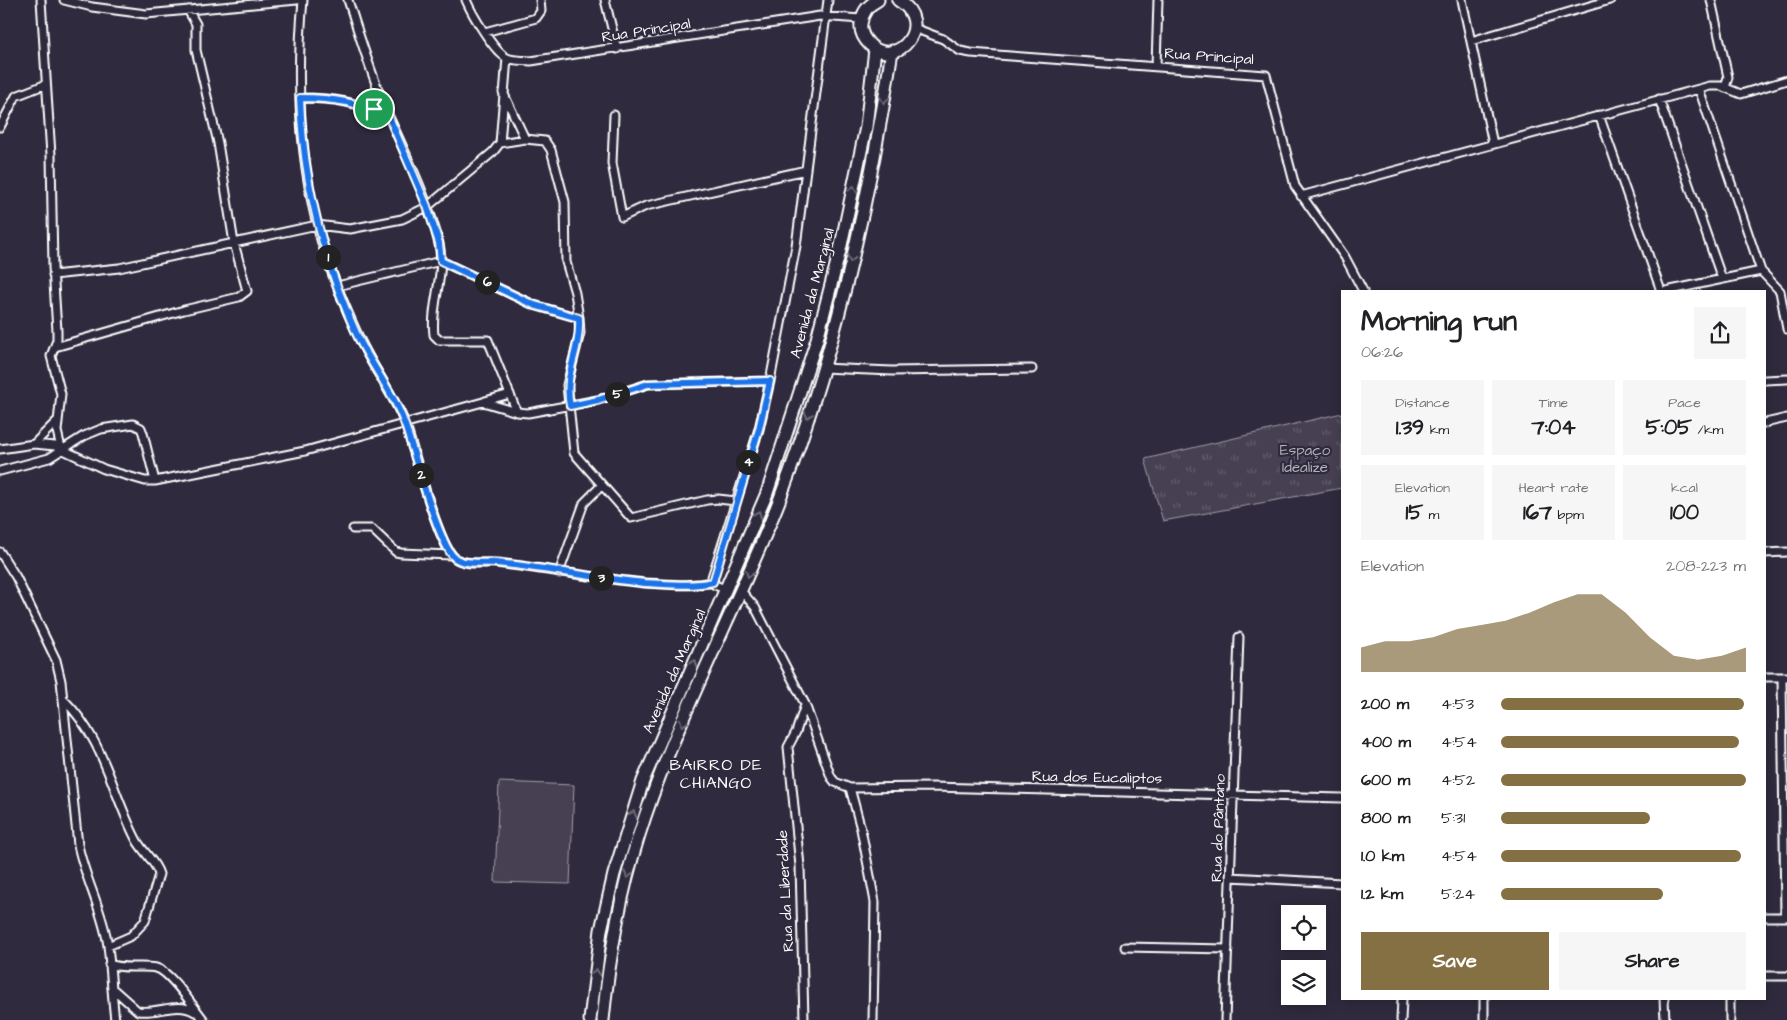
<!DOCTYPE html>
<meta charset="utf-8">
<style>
body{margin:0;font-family:"Architects Daughter",sans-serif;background:#f6f6f6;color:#202124;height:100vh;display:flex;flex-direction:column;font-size:19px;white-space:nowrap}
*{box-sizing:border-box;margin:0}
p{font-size:16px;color:#757577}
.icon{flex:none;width:28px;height:28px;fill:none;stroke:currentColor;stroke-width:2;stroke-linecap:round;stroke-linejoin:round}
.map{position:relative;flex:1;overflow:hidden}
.panel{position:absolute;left:1341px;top:290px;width:425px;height:710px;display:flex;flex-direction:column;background:#fff;border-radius:0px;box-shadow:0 2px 12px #0003}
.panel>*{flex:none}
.controls{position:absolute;left:1281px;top:905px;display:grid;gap:10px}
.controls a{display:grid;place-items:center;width:45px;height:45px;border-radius:0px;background:#fff;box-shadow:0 2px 12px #0003;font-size:25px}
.pin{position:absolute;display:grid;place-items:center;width:42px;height:42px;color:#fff;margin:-21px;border:2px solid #fff;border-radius:50%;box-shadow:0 1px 5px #0007}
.km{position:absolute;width:25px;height:25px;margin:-12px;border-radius:50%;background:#222;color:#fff;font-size:14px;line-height:25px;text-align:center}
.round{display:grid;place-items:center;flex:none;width:52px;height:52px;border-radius:0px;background:#f6f6f6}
.summary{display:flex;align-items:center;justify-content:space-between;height:85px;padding:0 20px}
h1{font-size:28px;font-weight:700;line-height:38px}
.stats{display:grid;grid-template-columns:repeat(3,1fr);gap:8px;height:85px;padding:5px 20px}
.stats div{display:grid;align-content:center;border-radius:0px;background:#f6f6f6;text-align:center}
.stats b{font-size:21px;font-weight:700}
.stats small{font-size:14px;font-weight:400}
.stats p{font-size:14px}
.chart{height:140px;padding:10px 20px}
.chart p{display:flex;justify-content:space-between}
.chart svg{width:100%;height:90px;margin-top:5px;fill:#847042;opacity:.7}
.action{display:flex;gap:10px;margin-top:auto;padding:10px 20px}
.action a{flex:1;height:58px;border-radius:0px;background:#847042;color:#fff;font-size:20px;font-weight:700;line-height:58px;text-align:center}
.action a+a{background:#f6f6f6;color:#202124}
ul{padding:0 20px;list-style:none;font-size:16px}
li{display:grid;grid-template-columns:80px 60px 1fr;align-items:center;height:38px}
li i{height:12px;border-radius:6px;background:#847042}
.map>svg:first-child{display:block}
.grass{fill:#464152;stroke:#a2a0a8}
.park{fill:url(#park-tufts);stroke:#a2a0a8}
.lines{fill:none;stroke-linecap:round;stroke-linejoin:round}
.street-casing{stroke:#fff;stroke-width:11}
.primary-casing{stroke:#fff;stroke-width:15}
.street{stroke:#2f2a3d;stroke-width:7}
.primary{stroke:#2f2a3d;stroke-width:11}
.oneway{stroke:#6d6a77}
.route-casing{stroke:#fff;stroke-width:10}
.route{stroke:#1a73e8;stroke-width:6}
.labels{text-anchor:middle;stroke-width:4.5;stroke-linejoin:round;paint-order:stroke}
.street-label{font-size:15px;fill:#fff;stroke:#2f2a3d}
.park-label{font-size:15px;fill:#b5b3ba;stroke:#2f2a3d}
.neighbourhood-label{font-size:16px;letter-spacing:1px;fill:#fff;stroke:#2f2a3d}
</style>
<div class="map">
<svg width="1787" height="1020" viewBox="0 0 1787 1020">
<defs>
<pattern id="park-tufts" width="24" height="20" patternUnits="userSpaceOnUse" patternTransform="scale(1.25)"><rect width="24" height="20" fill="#464152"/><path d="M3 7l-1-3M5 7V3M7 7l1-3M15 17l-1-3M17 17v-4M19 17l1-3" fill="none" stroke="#625e6c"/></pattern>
</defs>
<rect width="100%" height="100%" fill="#2f2a3d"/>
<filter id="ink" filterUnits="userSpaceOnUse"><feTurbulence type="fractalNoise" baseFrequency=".02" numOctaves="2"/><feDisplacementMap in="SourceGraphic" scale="10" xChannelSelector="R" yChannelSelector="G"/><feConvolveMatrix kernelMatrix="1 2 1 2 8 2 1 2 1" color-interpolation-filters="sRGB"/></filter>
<g filter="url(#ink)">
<path class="grass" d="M499,782L574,785L570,884L495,882Z"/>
<path class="park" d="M1342,413V488L1163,521L1145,459Z"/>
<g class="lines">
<g class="street-casing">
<path id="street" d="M41,0L51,155L53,267L57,331V340L51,356L61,394L57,431L61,448
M64,0L92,7L146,14L297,0
M303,0C296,74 299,152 317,225C326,262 341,298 357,333C370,364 392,392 405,423C414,448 438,546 455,558C465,566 485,562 497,563C546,569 595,578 645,583C668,584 689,587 713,582
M348,0C361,40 373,81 390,119C408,159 429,201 439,244C446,273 430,305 434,335L439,340H488L517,412
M466,0C472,14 494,52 507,58C514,61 523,60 531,61L820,16L861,19
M605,0L617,49
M1462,0L1493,144
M1711,0L1728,77L1725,88
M914,28L943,39L960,51L971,53L1266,75L1295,186L1345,257L1363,291
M485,32L536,18L541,11L540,0
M1471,41L1610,0
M1156,66L1158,0
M1699,89L1761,271L1780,291L1787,329
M503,92L525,139
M300,98C333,98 359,102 389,117
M1659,99L1722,279
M614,115L612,163L622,217L646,206L806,170
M1599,115L1661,291
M0,127L16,96L44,85
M500,143L525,139L545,141L551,150L565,202L566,262L575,293L579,318L580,333L567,385L574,453L631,518L707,500L718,499L736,501
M1301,196L1710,86H1721L1741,94L1787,80
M53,275L119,268L317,225L350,229L402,219L427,207L493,152L500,143L507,58
M337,286L441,261L534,305L579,318
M1666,291L1761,271
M55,347L184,310L239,297L247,291L234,243L218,143L196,50V24L188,10
M822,368L892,371L1032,369
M1765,380L1787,379
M485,401L510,394
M1765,423L1787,418
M34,444L57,421
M0,449L34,444L55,446L104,469L145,481H155L305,451L483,402L517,412L528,413L598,400L648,384L770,381
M0,471L49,458L84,436L101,429L133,424L141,428L143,433L155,481
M353,529H372L396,552L401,553L451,555
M0,552L16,577L56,660L61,681L78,845C85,879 103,911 108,946C111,970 112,996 115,1020
M1765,553L1787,552
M559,573L584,503L602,485
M727,590L715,585L712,577L759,429L770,381L796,246L828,0
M742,592L755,607L805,704L831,777L835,782L850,788L933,787L1342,798
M1765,677H1787
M1782,677L1785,917
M63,699C104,739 111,790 136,839C142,851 155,861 159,874L145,921L131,936L108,946
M850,788L861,829L875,902L873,1020
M1230,877L1342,883
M1765,917H1787
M1125,947L1228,949
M109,964C125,970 140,965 156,968C170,971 194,1008 204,1020
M1765,976H1787
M112,988L138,1011C158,1014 177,1001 195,1012
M1664,999L1665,1020
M1730,999V1020
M804,1020L800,866L788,747L796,732L805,705
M1225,1020L1239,637
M1401,1020L1402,999
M1484,1020V999"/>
</g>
<g class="primary-casing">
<path id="primary" d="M878,0C868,5 862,12 861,24C860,32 864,39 870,45C898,70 936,23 898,0
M590,1020L601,930L614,874L643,781L767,493L817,339L840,250L866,127L875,49
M603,1020C609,958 620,895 639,835C675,720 735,613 779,501C834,357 869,204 892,51"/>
</g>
<use href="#street" class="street"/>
<use href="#primary" class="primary"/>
</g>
<defs><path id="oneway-chevron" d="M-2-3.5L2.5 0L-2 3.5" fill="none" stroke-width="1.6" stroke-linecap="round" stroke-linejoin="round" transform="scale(1.25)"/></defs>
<g class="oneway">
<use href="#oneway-chevron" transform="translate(884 100) rotate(98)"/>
<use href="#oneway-chevron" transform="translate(853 189) rotate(-78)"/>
<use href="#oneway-chevron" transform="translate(851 259) rotate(104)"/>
<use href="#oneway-chevron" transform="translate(808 415) rotate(108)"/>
<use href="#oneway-chevron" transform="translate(758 514) rotate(-67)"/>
<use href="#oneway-chevron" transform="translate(749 574) rotate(112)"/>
<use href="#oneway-chevron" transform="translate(694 663) rotate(-67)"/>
<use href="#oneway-chevron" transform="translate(683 723) rotate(113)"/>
<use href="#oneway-chevron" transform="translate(633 814) rotate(-73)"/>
<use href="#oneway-chevron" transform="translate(628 875) rotate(106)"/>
<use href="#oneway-chevron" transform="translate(596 972) rotate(-83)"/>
</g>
</g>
<g class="lines" filter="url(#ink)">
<g class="route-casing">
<path id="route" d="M300,98C333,98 359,102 389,117L427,206L439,243L441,261L534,305L579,318C581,352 563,372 570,406L598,400L648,384L770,381L759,429L713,582C690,587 668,584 645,583C595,578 546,568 496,563C484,562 464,565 455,558C439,547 413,448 405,425C394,393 371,365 357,335C323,260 303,180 300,98Z"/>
</g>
<use href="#route" class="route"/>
</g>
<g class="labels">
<g class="street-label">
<text transform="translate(646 30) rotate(-9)" y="5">Rua Principal</text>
<text transform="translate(1209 56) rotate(4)" y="5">Rua Principal</text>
<text transform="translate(812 293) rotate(-75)" y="5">Avenida da Marginal</text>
<text transform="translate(674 671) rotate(-66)" y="5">Avenida da Marginal</text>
<text transform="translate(1097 777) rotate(1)" y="5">Rua dos Eucaliptos</text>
<text transform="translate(1218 828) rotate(-88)" y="5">Rua do Pântano</text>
<text transform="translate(785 891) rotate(-93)" y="5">Rua da Liberdade</text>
</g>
<g class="park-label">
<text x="1305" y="455">Espaço<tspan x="1305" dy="17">Idealize</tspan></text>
</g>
<g class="neighbourhood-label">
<text x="716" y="770">BAIRRO DE<tspan x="716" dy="18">CHIANGO</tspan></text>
</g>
</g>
</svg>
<div class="controls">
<a><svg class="icon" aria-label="locate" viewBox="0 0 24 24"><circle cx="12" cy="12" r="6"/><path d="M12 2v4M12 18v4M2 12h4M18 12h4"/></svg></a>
<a><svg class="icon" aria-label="layers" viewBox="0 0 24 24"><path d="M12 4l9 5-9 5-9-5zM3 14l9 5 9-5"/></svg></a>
</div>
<div class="pin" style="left:374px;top:109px;background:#1e9e55"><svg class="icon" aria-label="arrive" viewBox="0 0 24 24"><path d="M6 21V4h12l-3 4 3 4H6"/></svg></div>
<b class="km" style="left:328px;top:257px">1</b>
<b class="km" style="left:421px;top:475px">2</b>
<b class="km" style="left:601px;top:578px">3</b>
<b class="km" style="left:748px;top:462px">4</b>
<b class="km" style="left:617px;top:394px">5</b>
<b class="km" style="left:487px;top:282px">6</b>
<section class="panel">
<div class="summary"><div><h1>Morning run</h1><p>06:26</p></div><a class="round"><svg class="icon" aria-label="share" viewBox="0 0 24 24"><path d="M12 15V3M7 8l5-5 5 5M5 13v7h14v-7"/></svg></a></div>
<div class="stats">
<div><p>Distance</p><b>1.39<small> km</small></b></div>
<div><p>Time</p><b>7:04</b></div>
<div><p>Pace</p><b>5:05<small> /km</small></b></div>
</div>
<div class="stats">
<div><p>Elevation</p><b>15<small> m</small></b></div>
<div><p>Heart rate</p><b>167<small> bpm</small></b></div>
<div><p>kcal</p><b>100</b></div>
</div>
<div class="chart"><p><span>Elevation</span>208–223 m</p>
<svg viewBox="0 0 160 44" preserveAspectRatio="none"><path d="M0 44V32L10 29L20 29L30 27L40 23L50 21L60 19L70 15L80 10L90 6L100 6L110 15L120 27L130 36L140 38L150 36L160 32V44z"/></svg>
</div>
<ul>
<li><b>200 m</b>4:53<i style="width:99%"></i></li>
<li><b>400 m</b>4:54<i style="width:97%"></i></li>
<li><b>600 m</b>4:52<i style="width:100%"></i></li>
<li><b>800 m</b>5:31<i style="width:61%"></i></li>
<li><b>1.0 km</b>4:54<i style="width:98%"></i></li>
<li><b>1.2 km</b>5:24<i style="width:66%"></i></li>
</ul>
<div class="action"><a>Save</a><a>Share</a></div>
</section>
</div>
